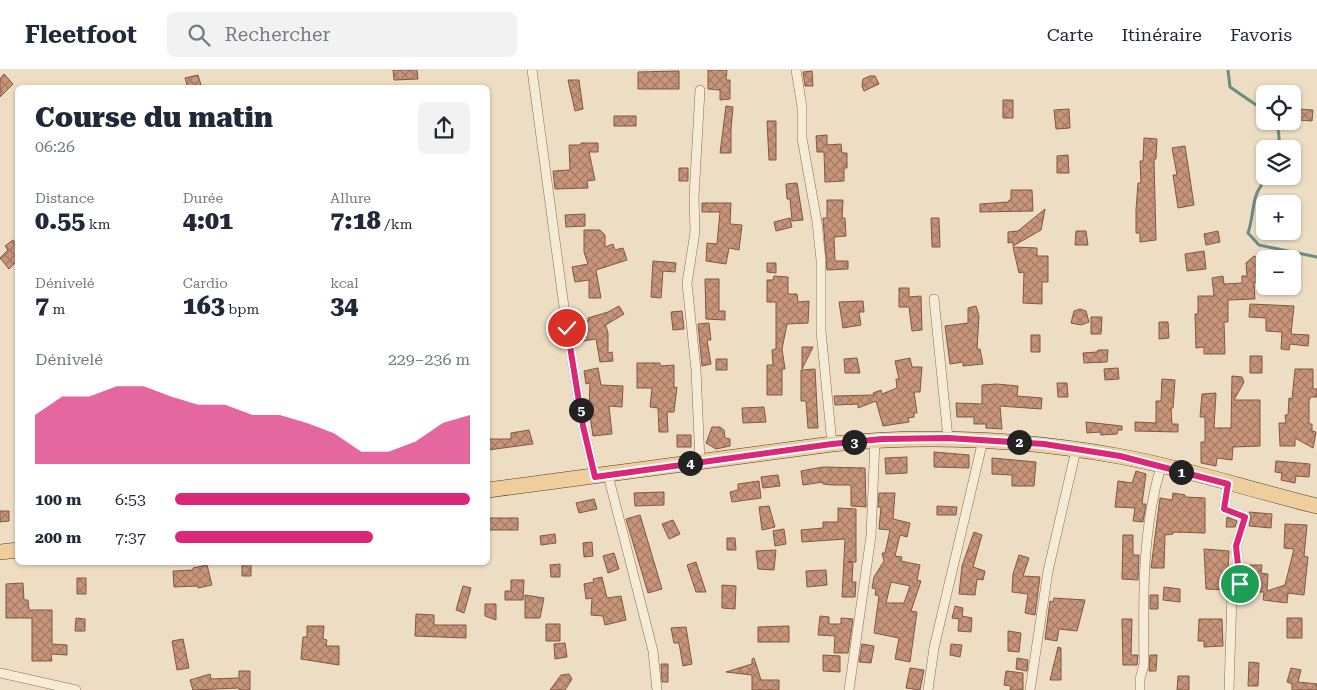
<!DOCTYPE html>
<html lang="fr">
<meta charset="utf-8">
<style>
body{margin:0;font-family:"Roboto Serif",serif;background:#f2f2f3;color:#1f2937;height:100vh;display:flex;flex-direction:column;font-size:19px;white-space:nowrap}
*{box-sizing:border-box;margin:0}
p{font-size:16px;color:#747a83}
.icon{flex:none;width:28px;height:28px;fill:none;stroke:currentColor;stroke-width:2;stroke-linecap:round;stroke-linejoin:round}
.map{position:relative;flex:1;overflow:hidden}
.drawer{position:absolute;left:15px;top:15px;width:475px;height:480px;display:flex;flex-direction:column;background:#fff;border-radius:8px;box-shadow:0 1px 4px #0004}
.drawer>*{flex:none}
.tools{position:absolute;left:1256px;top:15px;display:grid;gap:10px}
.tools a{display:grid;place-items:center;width:45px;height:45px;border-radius:8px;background:#fff;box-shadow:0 1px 4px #0004;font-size:25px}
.pin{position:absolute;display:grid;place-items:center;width:42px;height:42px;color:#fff;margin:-21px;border:2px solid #fff;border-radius:50%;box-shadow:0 1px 5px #0007}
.km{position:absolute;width:25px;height:25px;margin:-12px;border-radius:50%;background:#222;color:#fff;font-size:14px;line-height:25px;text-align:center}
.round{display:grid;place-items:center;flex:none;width:52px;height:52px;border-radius:8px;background:#f2f2f3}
.overview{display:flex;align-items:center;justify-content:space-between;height:85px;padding:0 20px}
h1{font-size:28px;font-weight:800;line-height:38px}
.stats{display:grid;grid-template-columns:repeat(3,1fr);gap:8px;height:85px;padding:5px 20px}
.stats div{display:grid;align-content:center}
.stats b{font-size:25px;font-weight:800}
.stats small{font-size:14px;font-weight:400}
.stats p{font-size:14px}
.chart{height:140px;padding:10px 20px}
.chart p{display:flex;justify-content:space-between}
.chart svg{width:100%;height:90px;margin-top:5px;fill:#db2777;opacity:.7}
ul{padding:0 20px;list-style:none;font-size:16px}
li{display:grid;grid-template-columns:80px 60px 1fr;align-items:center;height:38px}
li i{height:12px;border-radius:6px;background:#db2777}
header{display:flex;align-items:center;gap:30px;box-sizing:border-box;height:70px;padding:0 25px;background:#fff;border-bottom:1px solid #e0e1e3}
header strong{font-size:24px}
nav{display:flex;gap:28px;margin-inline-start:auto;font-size:18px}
.search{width:350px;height:45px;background:#f2f2f3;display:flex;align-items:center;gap:12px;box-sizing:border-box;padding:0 18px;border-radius:8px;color:#747a83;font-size:19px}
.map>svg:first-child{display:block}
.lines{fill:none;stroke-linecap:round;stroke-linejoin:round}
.stream{stroke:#6c8c82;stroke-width:3}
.building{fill:url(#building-cross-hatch);stroke:#835742;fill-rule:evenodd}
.minor-casing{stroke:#856e5b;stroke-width:10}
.primary-casing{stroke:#533d2f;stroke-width:16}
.minor{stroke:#f7ebd5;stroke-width:9}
.primary{stroke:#edce9c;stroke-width:15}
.route-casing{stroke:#fff;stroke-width:10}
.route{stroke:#db2777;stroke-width:6}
</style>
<header>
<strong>Fleetfoot</strong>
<div class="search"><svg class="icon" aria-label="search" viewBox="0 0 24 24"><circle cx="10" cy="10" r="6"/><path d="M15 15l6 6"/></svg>Rechercher</div>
<nav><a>Carte</a><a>Itinéraire</a><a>Favoris</a></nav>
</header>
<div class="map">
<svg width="1317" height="620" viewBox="0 0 1317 620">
<defs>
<pattern id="building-cross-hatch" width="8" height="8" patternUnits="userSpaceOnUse" patternTransform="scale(1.25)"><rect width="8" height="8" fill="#c8957a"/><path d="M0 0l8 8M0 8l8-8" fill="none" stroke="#a37a63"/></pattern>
</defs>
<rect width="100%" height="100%" fill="#ecddc3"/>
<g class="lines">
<path class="stream" d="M1228,0L1230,17L1265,41
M1272,51L1278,57L1280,79
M1269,106C1249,126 1256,139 1248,163L1259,175L1317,187"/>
</g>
<path class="building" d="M393,0H417L418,9L394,10Z
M708,0H727L726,10H730V29L720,30V20L708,19Z
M679,1V19H638V2Z
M812,1L813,16H805L803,2Z
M4,4L13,14L0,27V9Z
M198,5L201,15L188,18L185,8Z
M870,6H875L879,14L864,21L862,16L863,9Z
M568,10H579L583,39L575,41Z
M1003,30H1013V48H1003Z
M726,36L733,37L731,59V83H720Z
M1069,39L1070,58L1056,59L1054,40Z
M1299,39L1313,40L1312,51L1299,50Z
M614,46H636V56H614Z
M767,51H776V90H769Z
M827,65V75L841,74L842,83H847V98H844V111L825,112L824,82H817L816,66Z
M1144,68L1157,69L1156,89H1154L1156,170L1140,172V163H1136V140L1138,113H1141L1140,91H1143Z
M581,73H598V82H589L595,110L587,111L588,118L555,119L553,101L570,100L569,75H581Z
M1185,76L1194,135L1178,138L1173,105H1177L1172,78Z
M1068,85L1069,103H1057V86Z
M679,98H688V111H679Z
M797,113L803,150L792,151L790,129H787L786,114Z
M1011,120H1032L1033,141L980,142V134L1009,132V130H1011Z
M827,130H843L842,148H845L846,166L834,167L835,191H848V199L827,200L823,148H827Z
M702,133H731L730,154L742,155L739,180L729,178L726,194L706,191L707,173L717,174L720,142H702Z
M1045,139L1041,160L1013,176V172L1008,173V162L1018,161Z
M585,144V156L566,157L565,145Z
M790,148L792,157L776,161L774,152Z
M931,148H939L940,177H932Z
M584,160H600L605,165V177L613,174L615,180L623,178L627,190L596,200L601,228H589V210L575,212L572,197L588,194L584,182Z
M1076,161H1086L1088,175H1075Z
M1218,161L1220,172L1206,175L1204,164Z
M13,170L15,173L18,170V193L16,192L9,199L0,188L8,180L5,176Z
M1013,177L1037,178V186H1048V212H1042V234L1023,233L1024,202L1019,203Z
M1204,181L1206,199L1187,201L1185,184Z
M1254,186L1261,188L1263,196L1262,213L1254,212L1255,229L1228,230V252H1224L1225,284H1204V277L1196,278L1195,244H1198V226H1214L1212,208L1223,206L1224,214L1242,213V206H1247L1246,193Z
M653,191L676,193L675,202L663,201L661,228L651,227Z
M767,193H776V203L767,202Z
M774,206L788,207V224H797L798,232L809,231L808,253L787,254L782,279L785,299H782V325H767V295H773L772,280L776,279V232H767V210H773Z
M705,209H719V241H725V250L706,249Z
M899,218H909V227L921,226L922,260L912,261L909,237H899Z
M863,231L864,242H859L861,255L843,258L839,232Z
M1250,234L1294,236L1291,264L1309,265L1308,276L1290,274L1289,280L1281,279L1282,262L1266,261V248L1249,247Z
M619,236L624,244L604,256H606L608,263V283L612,282L613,291L600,292L596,269L577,272L575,252L589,250L588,248L608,242Z
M976,236L979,246L977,279H980L983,294L963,296V292L950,294L945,256L968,253V238Z
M1080,239L1086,241L1089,252L1081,255L1071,253L1074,241Z
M682,241L684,259L673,260L671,242Z
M1091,247H1102L1101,264H1091Z
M1159,252H1168L1169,268L1159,269Z
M709,253L711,270H707L711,294L702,296L698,254Z
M1031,265H1040V282H1031Z
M802,277H813L802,299Z
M1098,280H1108L1107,292L1084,293L1083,283L1097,282Z
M1250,286H1262V303H1250Z
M857,288L860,303H845L844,289Z
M910,288L912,297H922L920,322H914L917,343H914V347L908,348L909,352L883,356L876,331L858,338V334L835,335L834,326L874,325L873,323L881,320L882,324L897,318L896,309H899L895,291Z
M716,289H727V300H716Z
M637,293H660V296L674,295V318L677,317L674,342H667L668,362H659L658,338L650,337L652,318H637Z
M598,298L601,315L623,316L622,337L609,336L612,364L593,366L589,339L590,313L586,314L584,301Z
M1118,298L1119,309L1105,310L1104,299Z
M815,299L818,358H808L806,331H801V300Z
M1295,299H1313V319H1317V327H1311L1309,330V354H1312V361L1316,362L1313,378L1295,368V376H1280L1279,353H1286L1285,345H1288L1289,328L1292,329Z
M1232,306L1242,307L1244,312L1234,330H1260V376L1233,377L1232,390L1217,388L1216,396L1201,393V372H1205V347H1200L1202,324L1216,323L1214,358H1231Z
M1162,309L1175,310L1173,338H1171L1172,354H1178V362L1135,361V352L1156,353V331H1161Z
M1057,313H1067L1068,327H1058Z
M997,314L1018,316L1017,326L1042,328L1041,339L1000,336L1002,359L986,358V354H974V347H957L956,333L982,334V315Z
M764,337L766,352L743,353L742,338Z
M1086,352L1122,356V360H1118L1117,364L1101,365L1100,362L1087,363Z
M712,357H720L724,360L725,368L730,369V376L716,379L706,373Z
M529,360L533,374L488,380V369H511V363Z
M677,365H691V377H677Z
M934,382L969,385V398L934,397Z
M907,387V403L886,404L885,388Z
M992,388L1036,392L1034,416H1012V405L992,404Z
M1276,391L1310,394L1309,407L1296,406L1295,413L1281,410L1282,403L1275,402Z
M823,397L865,398L866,437L851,436V415H832L823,414V412L803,415L801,401Z
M1136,401L1146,404L1142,434H1146L1143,452L1133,451L1135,438L1115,437L1118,411L1132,413Z
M778,405L780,416L763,418L761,407Z
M759,411L761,428L732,432L730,422L738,420V414Z
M664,422V435L635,436L634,423Z
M879,423H895L893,449L910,453L907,467L900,465L895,486L902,487L901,491L920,495L917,510L921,511L911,541L917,542L910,592L895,589L899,568L874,563L879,526L875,525L876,519L872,518L874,507L884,491L882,483H885L890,460L879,459L881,437H878ZM891,512L910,516L904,533H886Z
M1173,423L1185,425V427L1205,428V463L1173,462V464L1165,465L1164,498H1151L1160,428L1172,430Z
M594,429L597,439L579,443L576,433Z
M769,436L775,457L762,460L759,437Z
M937,436L957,437L956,445H937Z
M838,438L856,439V492H848L853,493L852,512H856L855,527H842L845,469L802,472L801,460L823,458V452H838Z
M0,441H9V451L0,452Z
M1249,442L1272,444L1271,458L1249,456L1251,446Z
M640,445L662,519L648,523L626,449Z
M1227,447L1237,451L1235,457H1226Z
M488,448H518V460H488Z
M673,450L680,464L669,469L662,454Z
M1285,454L1307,455L1304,486L1308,487L1304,525L1288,523L1287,533L1263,530L1264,522H1258L1259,508H1249L1250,495H1262L1261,503L1268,504L1267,521L1285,515L1294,479L1284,478Z
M784,459L786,474L775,476L773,461Z
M974,462L982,465L973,497L985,501L983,510L977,509L975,525L959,524L962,496Z
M555,464L556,473L541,475L540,466Z
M1123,465H1133V485H1139L1138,510L1122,509Z
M727,468H735L736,480H727Z
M592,472L593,486L584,487L583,473Z
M1204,479L1229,481L1227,520L1206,519Z
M776,480L774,500L758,499L756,481Z
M614,483L619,499L608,503L603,486Z
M1019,485L1029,488L1023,506L1040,507L1035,545L1025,543L1028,524L1012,522L1013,504Z
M242,492H251V506H242Z
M696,492L706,522H696L687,495Z
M560,494V507H551L550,495Z
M207,495L212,515L198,518V516L174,517L173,501L193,500V498Z
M826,500L827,515L807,517L806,501Z
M602,507L607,528L621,526L626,550L605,555L603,546L591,545L592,528L586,529L584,514L594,512L593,509Z
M77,508H86V524H77Z
M511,510H524L523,530H505V521H511Z
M23,513L24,530H28L29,540H52V574L67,575V585L51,584L52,591H32V548H6V514Z
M722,515L736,516L735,539L722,538Z
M463,516L471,518L464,543L456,540Z
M1164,517L1180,519V532L1163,530Z
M525,525L544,528L540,548H525Z
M1150,525H1158V539H1150Z
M1054,528L1085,530L1077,561L1059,559L1057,571L1045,569L1050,531L1053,532Z
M485,534H496V550L485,546Z
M955,536L963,538L962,546L972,548L971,562L958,561L959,549L952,548Z
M416,544L434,545V555H466V568L415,566Z
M820,546L829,547V554H841V548L853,549L848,583H834L835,566L818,565Z
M76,548L85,549V561H75Z
M1287,548H1302V568H1287Z
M1122,549H1132L1131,585H1138L1137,595H1123Z
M1199,549H1222L1223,576L1204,577V571H1198Z
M546,554H560V571H546Z
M307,556H324L323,569L327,570L326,576H339V595L301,589L303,567H307Z
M789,556V572H758V557Z
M686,557L692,594L683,596L679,573H674L671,558Z
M1008,561L1021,563L1019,582L1008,581Z
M183,569L189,598L177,600L172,571Z
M565,573L567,587L555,589L554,574Z
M862,574L874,576L871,593L859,592Z
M951,574L962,575L960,587L950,585Z
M1058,577L1061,578V610H1050Z
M823,585L840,586V602L823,601Z
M1150,585H1157L1156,601H1149Z
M754,588L761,610H779V620H752V605L726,602L752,594V589Z
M1017,588L1028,590L1027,601L1016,599Z
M1249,592L1259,593L1258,616H1248Z
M661,594H668V612H662Z
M910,598L924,600L920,620L906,618Z
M1291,598L1301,600L1298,612L1317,614V620H1292V614L1287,612Z
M239,601H250V620H239V618L193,620L190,610L210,604L211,609L239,608Z
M1006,601L1023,603V620H1010L1011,616L1004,615Z
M569,604L572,609L565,620H550L561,605Z
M1178,606H1189V620H1177Z"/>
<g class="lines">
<g class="minor-casing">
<path id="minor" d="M532,0L567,259L583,356L595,407
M796,0L802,37V68L817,152L821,190V261L832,374
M700,20L694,127L695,162L687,213L696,300L700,392
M934,229L948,368
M608,405L653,581L657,620
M1228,414L1224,439L1245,447L1236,476L1240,513L1232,524L1229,620
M0,603L76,620
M849,620L871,466L875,370
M928,620L934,578L983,370
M1030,620L1048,501L1076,380
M1140,620V609L1144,594C1143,527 1142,461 1161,396"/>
</g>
<g class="primary-casing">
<path id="primary" d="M488,420L832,374C928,364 1023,369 1118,386C1185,398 1251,420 1317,436
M0,482L18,480"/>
</g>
<use href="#minor" class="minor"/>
<use href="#primary" class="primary"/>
</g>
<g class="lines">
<g class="route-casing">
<path id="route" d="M567,258L583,356L595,407L832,374L882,369L948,368L1044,374L1120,386L1228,414L1224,439L1245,447L1236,476L1240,514"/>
</g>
<use href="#route" class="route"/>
</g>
</svg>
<div class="tools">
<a><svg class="icon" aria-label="locate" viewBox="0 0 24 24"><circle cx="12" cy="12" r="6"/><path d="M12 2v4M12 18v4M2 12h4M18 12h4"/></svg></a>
<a><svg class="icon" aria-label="layers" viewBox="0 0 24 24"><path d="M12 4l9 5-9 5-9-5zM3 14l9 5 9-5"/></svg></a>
<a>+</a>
<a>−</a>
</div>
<div class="pin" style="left:1240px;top:514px;background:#1e9e55"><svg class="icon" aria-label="arrive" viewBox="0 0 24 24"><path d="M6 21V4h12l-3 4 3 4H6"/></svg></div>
<div class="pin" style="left:567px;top:258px;background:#d93025"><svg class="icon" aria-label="check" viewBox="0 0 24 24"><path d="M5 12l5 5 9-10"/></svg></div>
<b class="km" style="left:1181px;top:402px">1</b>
<b class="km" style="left:1019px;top:372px">2</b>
<b class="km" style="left:854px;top:372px">3</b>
<b class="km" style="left:690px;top:393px">4</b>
<b class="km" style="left:581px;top:340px">5</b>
<section class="drawer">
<div class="overview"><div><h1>Course du matin</h1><p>06:26</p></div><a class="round"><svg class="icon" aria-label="share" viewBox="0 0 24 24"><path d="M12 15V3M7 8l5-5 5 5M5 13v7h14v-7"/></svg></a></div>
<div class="stats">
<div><p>Distance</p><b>0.55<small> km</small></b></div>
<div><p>Durée</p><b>4:01</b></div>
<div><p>Allure</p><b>7:18<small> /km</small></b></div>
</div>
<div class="stats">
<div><p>Dénivelé</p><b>7<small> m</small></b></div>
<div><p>Cardio</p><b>163<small> bpm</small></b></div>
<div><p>kcal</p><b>34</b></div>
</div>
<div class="chart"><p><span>Dénivelé</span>229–236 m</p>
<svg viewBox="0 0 160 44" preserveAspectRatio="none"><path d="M0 44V20L10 11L20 11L30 6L40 6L50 11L60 15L70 15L80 20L90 20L100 24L110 29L120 38L130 38L140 33L150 24L160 20V44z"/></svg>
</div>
<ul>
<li><b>100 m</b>6:53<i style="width:100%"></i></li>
<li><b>200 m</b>7:37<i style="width:67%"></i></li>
</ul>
</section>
</div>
